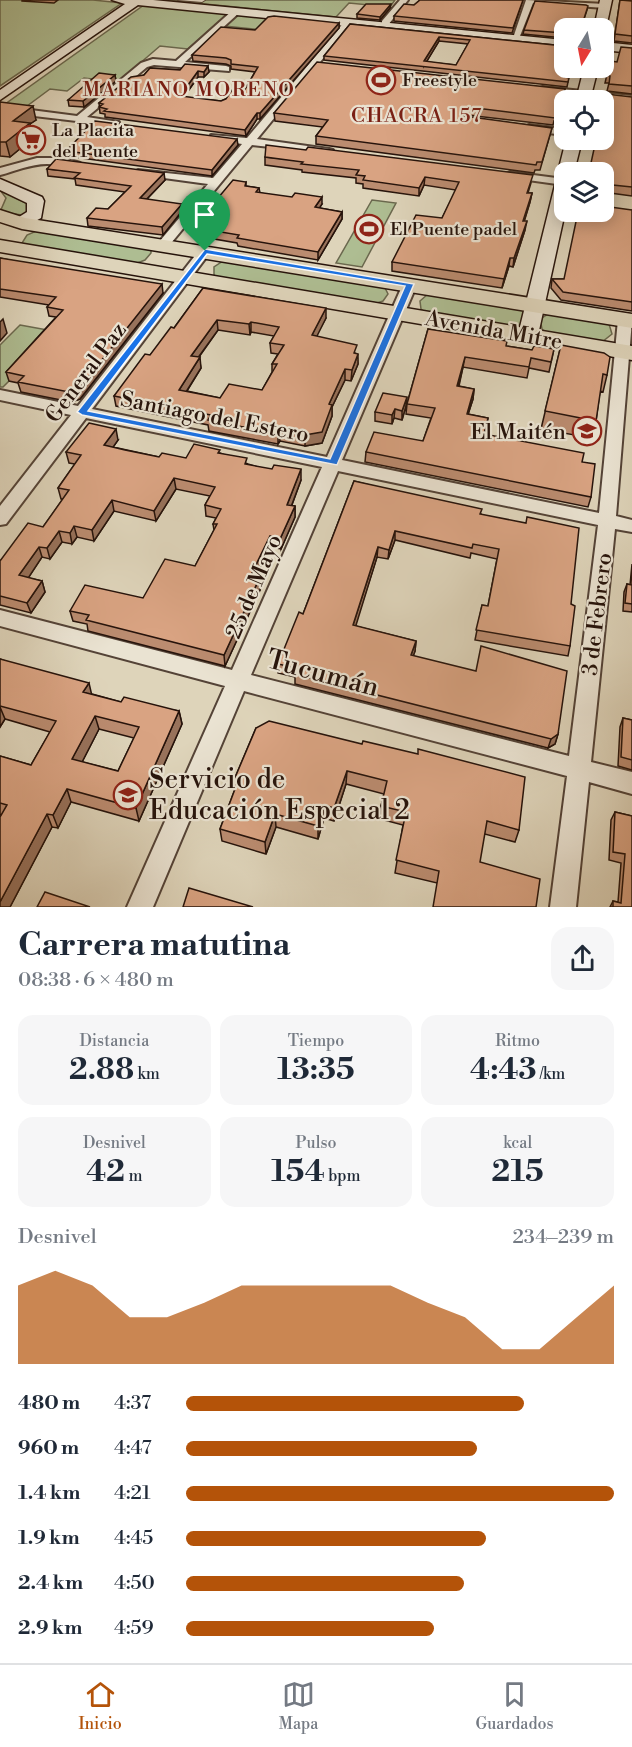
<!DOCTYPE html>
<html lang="es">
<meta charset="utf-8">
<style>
body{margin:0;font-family:"Libre Bodoni",serif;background:#f6f6f7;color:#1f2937;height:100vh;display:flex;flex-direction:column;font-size:22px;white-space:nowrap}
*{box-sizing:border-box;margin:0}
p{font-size:20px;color:#747a83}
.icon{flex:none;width:33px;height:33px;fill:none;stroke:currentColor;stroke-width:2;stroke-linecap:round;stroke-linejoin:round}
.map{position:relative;height:907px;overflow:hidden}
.details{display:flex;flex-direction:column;background:#fff;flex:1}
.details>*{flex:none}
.needle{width:39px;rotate:190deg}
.buttons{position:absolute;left:554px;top:18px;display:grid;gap:12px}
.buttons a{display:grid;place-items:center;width:60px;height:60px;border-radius:12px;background:#fff;box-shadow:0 3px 15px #0003;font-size:30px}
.pin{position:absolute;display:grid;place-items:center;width:51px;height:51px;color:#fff;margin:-62px -26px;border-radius:50% 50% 50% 0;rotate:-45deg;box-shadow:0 0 6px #0007}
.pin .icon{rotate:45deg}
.round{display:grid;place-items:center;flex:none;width:63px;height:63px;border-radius:18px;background:#f6f6f7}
.headline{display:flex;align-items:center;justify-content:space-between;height:102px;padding:0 18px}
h1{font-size:33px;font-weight:700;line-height:45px}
.stats{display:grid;grid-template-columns:repeat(3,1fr);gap:9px;height:102px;padding:6px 18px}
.stats div{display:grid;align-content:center;border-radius:15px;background:#f6f6f7;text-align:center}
.stats b{font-size:30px;font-weight:700}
.stats small{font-size:16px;font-weight:400}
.stats p{font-size:16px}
.chart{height:168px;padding:12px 18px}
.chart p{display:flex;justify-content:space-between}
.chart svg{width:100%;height:108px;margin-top:6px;fill:#b45309;opacity:.7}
ul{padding:0 18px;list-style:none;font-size:20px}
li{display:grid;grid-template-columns:96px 72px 1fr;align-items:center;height:45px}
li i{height:15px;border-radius:8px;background:#b45309}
.tab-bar{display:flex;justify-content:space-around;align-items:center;height:84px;border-top:2px solid #e0e1e3;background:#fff;font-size:16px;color:#747a83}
.tab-bar a{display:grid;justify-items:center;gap:3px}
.tab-bar .active{color:#b45309}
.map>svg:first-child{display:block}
.green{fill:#aebd92;stroke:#6a684e;stroke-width:1.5}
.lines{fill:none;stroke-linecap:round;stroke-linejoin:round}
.pedestrian-casing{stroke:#544337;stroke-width:2}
.minor-casing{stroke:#544337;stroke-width:4}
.secondary-casing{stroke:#26130b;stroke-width:3}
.primary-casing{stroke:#26130b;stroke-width:3}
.pedestrian{fill:#eae3d2;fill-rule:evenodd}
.minor{fill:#eae3d2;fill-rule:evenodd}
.secondary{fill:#eae3d2;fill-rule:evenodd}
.primary{fill:#ded4ba;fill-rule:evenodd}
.wall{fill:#bb8c70;stroke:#26130b;stroke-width:1.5;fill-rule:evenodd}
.shaded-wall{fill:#98725b;stroke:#26130b;stroke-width:1.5}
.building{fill:#d9a382;stroke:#26130b;stroke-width:1.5;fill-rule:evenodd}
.route{fill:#1a73e8;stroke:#fff;stroke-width:1.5;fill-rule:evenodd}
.labels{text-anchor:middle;stroke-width:4.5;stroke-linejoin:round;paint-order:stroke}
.far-poi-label{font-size:18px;fill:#26130b;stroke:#eae3d2;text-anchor:start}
.far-neighbourhood-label{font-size:20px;letter-spacing:1.5px;fill:#7a1f14;stroke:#eae3d2}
.street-label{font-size:22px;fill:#26130b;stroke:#eae3d2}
.poi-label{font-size:22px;fill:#26130b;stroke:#eae3d2;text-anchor:end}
.near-street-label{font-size:27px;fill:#26130b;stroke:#eae3d2}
.near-poi-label{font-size:27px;fill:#26130b;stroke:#eae3d2;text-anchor:start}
</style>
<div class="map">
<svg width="632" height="907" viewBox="0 0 632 907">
<rect width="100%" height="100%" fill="#ded4ba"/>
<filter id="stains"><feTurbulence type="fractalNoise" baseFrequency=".00333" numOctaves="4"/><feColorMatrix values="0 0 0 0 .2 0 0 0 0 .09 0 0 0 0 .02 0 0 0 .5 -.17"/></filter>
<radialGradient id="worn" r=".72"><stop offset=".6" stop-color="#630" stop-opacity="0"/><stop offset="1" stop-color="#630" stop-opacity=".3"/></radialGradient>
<path class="green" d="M0,0H93L122,3L0,86Z
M164,0H395L390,7L349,3L336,17Z
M144,5L276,17L262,30L215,25L188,49L160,46L118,82L84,78L67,91L50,89L23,109L1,107Z
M0,190L28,204V211L22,215L0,212L6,198Z
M372,200L396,203L362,267L336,263Z
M41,229L151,249V253L145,260L132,265L24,246L22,243L27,235Z
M223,261L384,286L388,294L383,301L377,303L218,278L214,275V267Z
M428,294L522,309L525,313L521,324L515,327L426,313L421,309L420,301Z
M551,312L609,324L612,334L602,342L547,334L542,329L540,319Z
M20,325L53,331L9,381L3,387H0V345Z"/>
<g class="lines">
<g class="pedestrian-casing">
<path id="pedestrian" d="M178,0H205L202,2Z"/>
</g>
<g class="minor-casing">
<path id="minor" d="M400,0H408L388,25H382V21Z
M526,0L605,4L609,6L605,8L533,3L520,36L513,38Z
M233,10L240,12L185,62L226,66L229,67V71L154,65L147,67L87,117L119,122V126L0,112V106L77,116L141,63L153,59L176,61Z
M345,21L352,23L257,139L329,149L333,150V154L252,145L167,248H159L157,245L159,242L208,184L142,175L138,174V170L213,178L242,144L211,139V135L247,138Z
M543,87L632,96V102L540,92V88Z
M529,125L564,129V135L525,130L524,128Z
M37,158H64L80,163C73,169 58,164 47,164C30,164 16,171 0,175V168Z
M510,172L564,179V185L506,177L504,175Z
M205,247L211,251L92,409L327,457L403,284L410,280L417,284L342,460L599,513L618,320L625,316L632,320L616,516L632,520V532L615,529L591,762L632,772V794L589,782L576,907H550L567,776L244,691L153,907H127L225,686L0,626V610L232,670L322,467L86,418L6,524L0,525V506L71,415L0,400V390L78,406L201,248ZM338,471L598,525L569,756L251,675Z"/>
</g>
<g class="secondary-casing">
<path id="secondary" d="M112,0H153L564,40V48L138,5L0,100V90L125,4Z
M600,0H612L606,28L603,31V28H594Z
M603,42L632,45V53L603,50Z
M584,68H598L590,100H576Z
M566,140H582L574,172H564L565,212L538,335L535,339L528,341L521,339L518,335L556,181L564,176L558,172Z
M0,179L42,197L44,201L41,218L26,226H14L11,222L27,212V203L0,190Z"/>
</g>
<g class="primary-casing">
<path id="primary" d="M0,210L25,218L632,314V328L22,229L0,222Z
M0,240L632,346V360L0,252Z"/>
</g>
<use href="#pedestrian" class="pedestrian"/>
<use href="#minor" class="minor"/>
<use href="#secondary" class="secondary"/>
<use href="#primary" class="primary"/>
</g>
<path class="wall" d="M22,0H58L54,3L22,1Z
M420,0H523L512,33L394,21V16L414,5Z
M620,0L632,1V43L614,41Z
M390,8L380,20L357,18V14Z
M587,10L581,28H564V38L523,34L524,30Z
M339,23V28L260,119H257L246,136L105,117V114L100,113L99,103L144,75L150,68L209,72L204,77H198L184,97L221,101L244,91L255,72L231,69V66L226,64L193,61L192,55L255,30Z
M350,24L564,46V68H569L566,77L568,82L567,87L324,60V56ZM439,41L468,44L456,65L426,62Z
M632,48V94L607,91L609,83H605L610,61L617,62Z
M115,75L116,81L84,107L69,106L68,100Z
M565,89L557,122L554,121L553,125L467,115L464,117L552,128L540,170H535L534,173L316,144V136L323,127L275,121L274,113Z
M632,97V196L603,192V172L596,141H591L592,140H603Z
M0,102L36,120L30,124L33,138L10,157L0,156Z
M238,145L212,176L67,156L66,151Z
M265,157L531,183L528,193H532L530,202L524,221L525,230L513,267L509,266L502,288L392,271V262L442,218L456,190L424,185L419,196L363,188V184L356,183V178L302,172V170L265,165Z
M47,169L165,180L147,199L182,211L163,235L88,226L87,218L108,209L125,192L76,185L75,179L48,176Z
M246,182V186L259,188L260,193L322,204L319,208L342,212V219L318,260L238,246L237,243L203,237V229L218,210V198Z
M632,210V311L561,300L551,288L552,279H564Z
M0,258L163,293L80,399L71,402L21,392L18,383L9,381L6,372L56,317L49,316L47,307L49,305L0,297Z
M203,288L326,318L316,336L357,354L358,364L351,381L345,380L332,407V416L322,443L305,446L280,441L278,444L209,431L208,425L116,406L114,396L174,328ZM218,330L250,335L251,332L274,336L270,343L271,353L278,354L272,364V372L262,390L220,398L187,391L201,368L199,357Z
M428,329L506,346L532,350L554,349L549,372L529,368L527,378L463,367L459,386L474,389L473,399L468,414L488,418L485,434L582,462L591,497L588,507L365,462L366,452L423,441L431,418L406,414L407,404Z
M561,345L607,375L603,392L600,391L596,421L591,438L541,429Z
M406,406L402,420L394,418L392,424L375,421V412Z
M118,440L113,447L159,457L186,458L220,453L248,464L301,480L292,505L295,506V517L281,549L270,547L256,578L260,590L225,666L88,631L87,624L73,621L70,611L143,598L195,566L214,530L213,524L216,518L206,516L205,505L210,496L176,489L156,521L114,511L94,541L77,537L72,544L62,542L50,559L42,557L28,578L42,581L45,592L31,613L0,605V561L43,527L63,499H61L58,488L75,464L69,463L66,452Z
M354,481L481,514L571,604L570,646L568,656L475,640L482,605L488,606L497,559L471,553L470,558L395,540L388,559L377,557L355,626L416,641L415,651L413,656L558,734L555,744L548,748L295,684V677L278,673V664L303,614Z
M632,564V612L623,611L624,592L627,584L630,585Z
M0,659L92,694L121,702L179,711L182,724L139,821L71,802L58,828L52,827L10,907H0L1,815L0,814V756L31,765L50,732L5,719L0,727ZM99,729L134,738L118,771L82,762Z
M623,718L632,720V770L618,766L620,727Z
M256,728L519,830L515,842L485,834L437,883L395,873L403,825L380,819L381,806L384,794L346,784L334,821L324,818L318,839L276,827L266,854L222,841L220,829L235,789L234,780Z
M615,812L632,816V907H610L613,901L618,902L621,863L609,860L611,820Z"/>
<path class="shaded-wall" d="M391,4L390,8L380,20V17Z
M339,23V28L260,119V113Z
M439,37V41L424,66V61Z
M208,66L209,72L204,77V72Z
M198,71V77L180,102V96Z
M115,75L116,81L84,107L83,101Z
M33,106L36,120L30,124L33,138L10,157L6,142L13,121Z
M468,107L467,115L460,119L461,112Z
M257,113V119L246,136L245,130Z
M237,139L238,145L212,176V170Z
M164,173L165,180L141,205L140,198Z
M425,177L424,185L419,196V188Z
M532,193L530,202L522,229L523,221Z
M322,197V204L315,215V207Z
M182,204V211L163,235L162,227Z
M342,212V219L318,260V252Z
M527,221L525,230L513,267L514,258Z
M510,258L509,266L502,288L504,279Z
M162,284L163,293L80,399L71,402L69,392Z
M326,308V318L312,346V335Z
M3,319L7,333L0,341V322Z
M217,320L218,330L192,366L191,356Z
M251,322V332L250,335L249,324Z
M358,354V364L351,381L352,370Z
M200,357L201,368L181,400L179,390Z
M465,357L463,367L456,396L457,386Z
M345,369V380L332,407V416L322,443L305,446V435L329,404Z
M474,389L473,399L465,424L467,414Z
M407,397L406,406L402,420V411Z
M395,409L394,418L392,424V415Z
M116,429L118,440L107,456L104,445Z
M279,431L280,441L278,444V434Z
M301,469V480L288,515L287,505Z
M174,478L176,489L156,521L154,511Z
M112,500L114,511L94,541L92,530Z
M295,506V517L281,549L280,539Z
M74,526L77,537L72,544L70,533Z
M59,531L62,542L50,559L47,548Z
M395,531V540L388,559L389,550Z
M270,536V547L251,588L250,577Z
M39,547L42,557L23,586L19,575Z
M378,547L377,557L353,635V625Z
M259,579L260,590L225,666L224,655Z
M42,581L45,592L31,613L27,603Z
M416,641L415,651L410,665L411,655Z
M89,683L92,696L83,692Z
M0,707L5,719L0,727Z
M179,711L182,724L139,821L136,808Z
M95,716L99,729L77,772L72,759Z
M558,734L555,744L548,748L551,739Z
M347,771L346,784L334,821V808Z
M67,789L71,802L58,828L53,815Z
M324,805V818L318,839V826Z
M47,814L52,827L10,907H0V902Z
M275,814L276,827L266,854L265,842Z"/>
<path class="building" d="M420,0H523L513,28L394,16L404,4L414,5Z
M620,0L632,1V36L615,34Z
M535,1L586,5L588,6L581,28H564V33L524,30Z
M366,4H391L380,17L357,14Z
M274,16L339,23L260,113H257L245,130L104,111L107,109L99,107L103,104L99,103L131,77L144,75L150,68L180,70L185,64L208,66L204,72L198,71L180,96L221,101L226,99L232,90L244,91L258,67L231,64V60L226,58L192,55L221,27L255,30L268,17Z
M350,24L564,46V68H568L565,77L569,78L568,82L324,56ZM439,37L470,40L456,65L424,61Z
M621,47L632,48V86L609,84L610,76L607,75L610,61L617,62Z
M317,62L565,89L558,114L556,113L555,118L468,107L461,112L464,116L552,128L542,162H537L536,165L316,136L328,120L274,113Z
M99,73L115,75L83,101L68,100Z
M606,94L632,97V187L603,184V172H589L596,140H603V101H605Z
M0,102L33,106L13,121L30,123L6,142H0Z
M95,121L237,139L212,170L66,151Z
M266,145L306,150L308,147L533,175L527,193H532L523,221H527L514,258H510L504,279L392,262L416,215L442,218L459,182L425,177L419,188L363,180L365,176L356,175L359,170L301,164L303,162L265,157Z
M56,159L164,173L140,198L182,204L162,227L87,218L96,208L108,209L131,186L74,178L80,173L47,169Z
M233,180L246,182L245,186L259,188L256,192L292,197L295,193L322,197L315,207L342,212L318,252L237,238L239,235L203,229L222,206L218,205L223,199L218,198Z
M603,206L632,210V302L563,292L552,279H564L578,212H603Z
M0,258L162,284L78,390L69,392L18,382L24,376L6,372L63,310L47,307L56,297L0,289Z
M203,288L326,308L312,335L357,345L354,353L358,354L352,370L345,369L329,404L332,405L322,432L305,435L279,431L278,434L208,420L211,415L114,396L145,354L150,355L171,327L174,328ZM217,320L249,324L251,322L279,327L270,343L284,345L272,364H277L262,390L229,384L220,398L179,390L200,357L191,356Z
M428,329L507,341L506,346L532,350L534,346L554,349L551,362L531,358L529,367L465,357L457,386L474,389L467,414L488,418L484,434L584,453L582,462L595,464L591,497L366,452L374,432L423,441L435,408L407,404Z
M561,345L604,353L610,357L607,375L603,374L596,421L545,411Z
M383,393L407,397L402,411L395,409L392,415L375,412Z
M89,423L116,429L104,445L125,450L159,457L162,453L186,458L194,444L220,450L218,453L247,458L245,464L272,469L274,465L301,469L287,505L295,506L280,539L270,536L250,577L259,579L224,655L86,620L89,615L70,611L85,585L143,598L165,559L195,566L217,524H213L221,509L205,505L215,487L174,478L154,511L112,500L92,530L74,526L70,533L59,531L47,548L39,547L19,575L42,581L27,603L0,596V561L28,523L43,527L69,490L58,488L81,455L66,452Z
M354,481L482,509L480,514L526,523L527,517L579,528L571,604L575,606L570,646L476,630L482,605L488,606L499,549L473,544L472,548L395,531L389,550L378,547L353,625L416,641L411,655L476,671L481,646L567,671L558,734L551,739L294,674L297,668L278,664L299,612L303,614Z
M627,584L632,585V604L625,603Z
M0,659L89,683L83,692L121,702L124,697L179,711L136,808L67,789L53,815L47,814L0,902V817L7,805L0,803V756L31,765L56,721L0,706ZM95,716L139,727L118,771L72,759Z
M623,718L632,720V760L621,757Z
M269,721L362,744L363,741L418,754V749L525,777L519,830L487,821L480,862L540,879L536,907H433L439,871L396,860L406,812L381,806L387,781L347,771L334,808L324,805L318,826L275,814L265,842L220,829L238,781L234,780L256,728Z
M615,812L632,816V907H613V901L621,903L625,854L613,852Z
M189,888L253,907H183Z
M45,892L90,907H37Z"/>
<path class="route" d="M205,249L414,284L337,465L82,415L77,412ZM207,254L405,286L330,459L88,411Z"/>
<defs>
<g id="stadium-ring" transform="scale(1.5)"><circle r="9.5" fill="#eae3d2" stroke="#8f2418" stroke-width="1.5"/><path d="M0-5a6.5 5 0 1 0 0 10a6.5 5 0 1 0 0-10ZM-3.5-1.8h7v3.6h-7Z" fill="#8f2418"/></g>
<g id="supermarket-ring" transform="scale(1.5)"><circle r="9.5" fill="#eae3d2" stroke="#8f2418" stroke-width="1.5"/><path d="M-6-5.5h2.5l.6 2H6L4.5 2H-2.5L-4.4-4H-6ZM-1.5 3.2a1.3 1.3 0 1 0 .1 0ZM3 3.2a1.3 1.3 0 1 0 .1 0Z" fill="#8f2418"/></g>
<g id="school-ring" transform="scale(1.5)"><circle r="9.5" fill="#eae3d2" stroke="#8f2418" stroke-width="1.5"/><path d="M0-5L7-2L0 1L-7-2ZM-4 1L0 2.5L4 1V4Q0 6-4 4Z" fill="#8f2418"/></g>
</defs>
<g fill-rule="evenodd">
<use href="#stadium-ring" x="381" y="80"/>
<use href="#supermarket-ring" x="31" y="140"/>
<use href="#stadium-ring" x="369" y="229"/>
<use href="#school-ring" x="587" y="431"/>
<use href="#school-ring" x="128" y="795"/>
</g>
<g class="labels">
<g class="far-poi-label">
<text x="402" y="86">Freestyle</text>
<text x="52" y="136">La Placita<tspan x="52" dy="21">del Puente</tspan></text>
<text x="390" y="235">El Puente padel</text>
</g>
<g class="far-neighbourhood-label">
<text x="189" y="96">MARIANO MORENO</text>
<text x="417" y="122">CHACRA 157</text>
</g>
<g class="street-label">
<text transform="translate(494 329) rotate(10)" y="8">Avenida Mitre</text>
<text transform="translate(85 372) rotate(-53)" y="8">General Paz</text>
<text transform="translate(215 416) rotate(11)" y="8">Santiago del Estero</text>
<text transform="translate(253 586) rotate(-67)" y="8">25 de Mayo</text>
<text transform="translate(596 614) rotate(-83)" y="8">3 de Febrero</text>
</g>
<g class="poi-label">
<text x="566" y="439">El Maitén</text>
</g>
<g class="near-street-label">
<text transform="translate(323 673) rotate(15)" y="9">Tucumán</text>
</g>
<g class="near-poi-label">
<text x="149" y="788">Servicio de<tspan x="149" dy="31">Educación Especial 2</tspan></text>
</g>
</g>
<rect width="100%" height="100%" filter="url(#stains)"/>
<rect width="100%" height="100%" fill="url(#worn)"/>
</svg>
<div class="buttons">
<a><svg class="needle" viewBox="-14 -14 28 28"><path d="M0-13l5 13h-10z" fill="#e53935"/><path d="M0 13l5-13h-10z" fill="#747a83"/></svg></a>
<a><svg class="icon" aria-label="locate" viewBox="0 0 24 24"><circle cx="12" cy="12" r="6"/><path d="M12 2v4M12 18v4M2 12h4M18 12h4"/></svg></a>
<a><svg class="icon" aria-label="layers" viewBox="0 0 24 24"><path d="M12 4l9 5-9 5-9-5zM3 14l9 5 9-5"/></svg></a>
</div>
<div class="pin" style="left:205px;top:251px;background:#1e9e55"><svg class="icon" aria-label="arrive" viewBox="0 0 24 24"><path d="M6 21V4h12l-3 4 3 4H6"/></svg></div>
</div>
<section class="details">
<div class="headline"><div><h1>Carrera matutina</h1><p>08:38 · 6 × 480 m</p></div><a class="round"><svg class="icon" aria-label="share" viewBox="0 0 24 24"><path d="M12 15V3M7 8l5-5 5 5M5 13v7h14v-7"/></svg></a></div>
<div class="stats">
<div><p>Distancia</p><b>2.88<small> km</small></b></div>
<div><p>Tiempo</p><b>13:35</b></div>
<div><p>Ritmo</p><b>4:43<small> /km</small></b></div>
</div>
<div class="stats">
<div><p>Desnivel</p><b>42<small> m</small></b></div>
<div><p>Pulso</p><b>154<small> bpm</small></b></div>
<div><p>kcal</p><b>215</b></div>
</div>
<div class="chart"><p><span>Desnivel</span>234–239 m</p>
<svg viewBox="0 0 160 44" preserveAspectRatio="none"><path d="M0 44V12L10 6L20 12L30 25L40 25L50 19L60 12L70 12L80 12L90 12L100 12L110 19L120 25L130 38L140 38L150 25L160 12V44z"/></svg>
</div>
<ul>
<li><b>480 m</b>4:37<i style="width:79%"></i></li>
<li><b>960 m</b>4:47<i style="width:68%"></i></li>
<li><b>1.4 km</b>4:21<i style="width:100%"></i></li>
<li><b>1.9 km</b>4:45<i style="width:70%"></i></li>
<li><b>2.4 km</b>4:50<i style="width:65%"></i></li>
<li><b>2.9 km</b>4:59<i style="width:58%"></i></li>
</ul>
</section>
<nav class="tab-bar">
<a class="active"><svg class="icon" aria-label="home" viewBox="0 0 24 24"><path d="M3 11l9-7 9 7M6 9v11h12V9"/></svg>Inicio</a>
<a><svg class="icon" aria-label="map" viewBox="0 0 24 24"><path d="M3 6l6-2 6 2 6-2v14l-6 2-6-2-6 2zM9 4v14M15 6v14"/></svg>Mapa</a>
<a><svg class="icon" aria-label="saved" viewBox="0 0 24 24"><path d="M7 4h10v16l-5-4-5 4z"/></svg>Guardados</a>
</nav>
